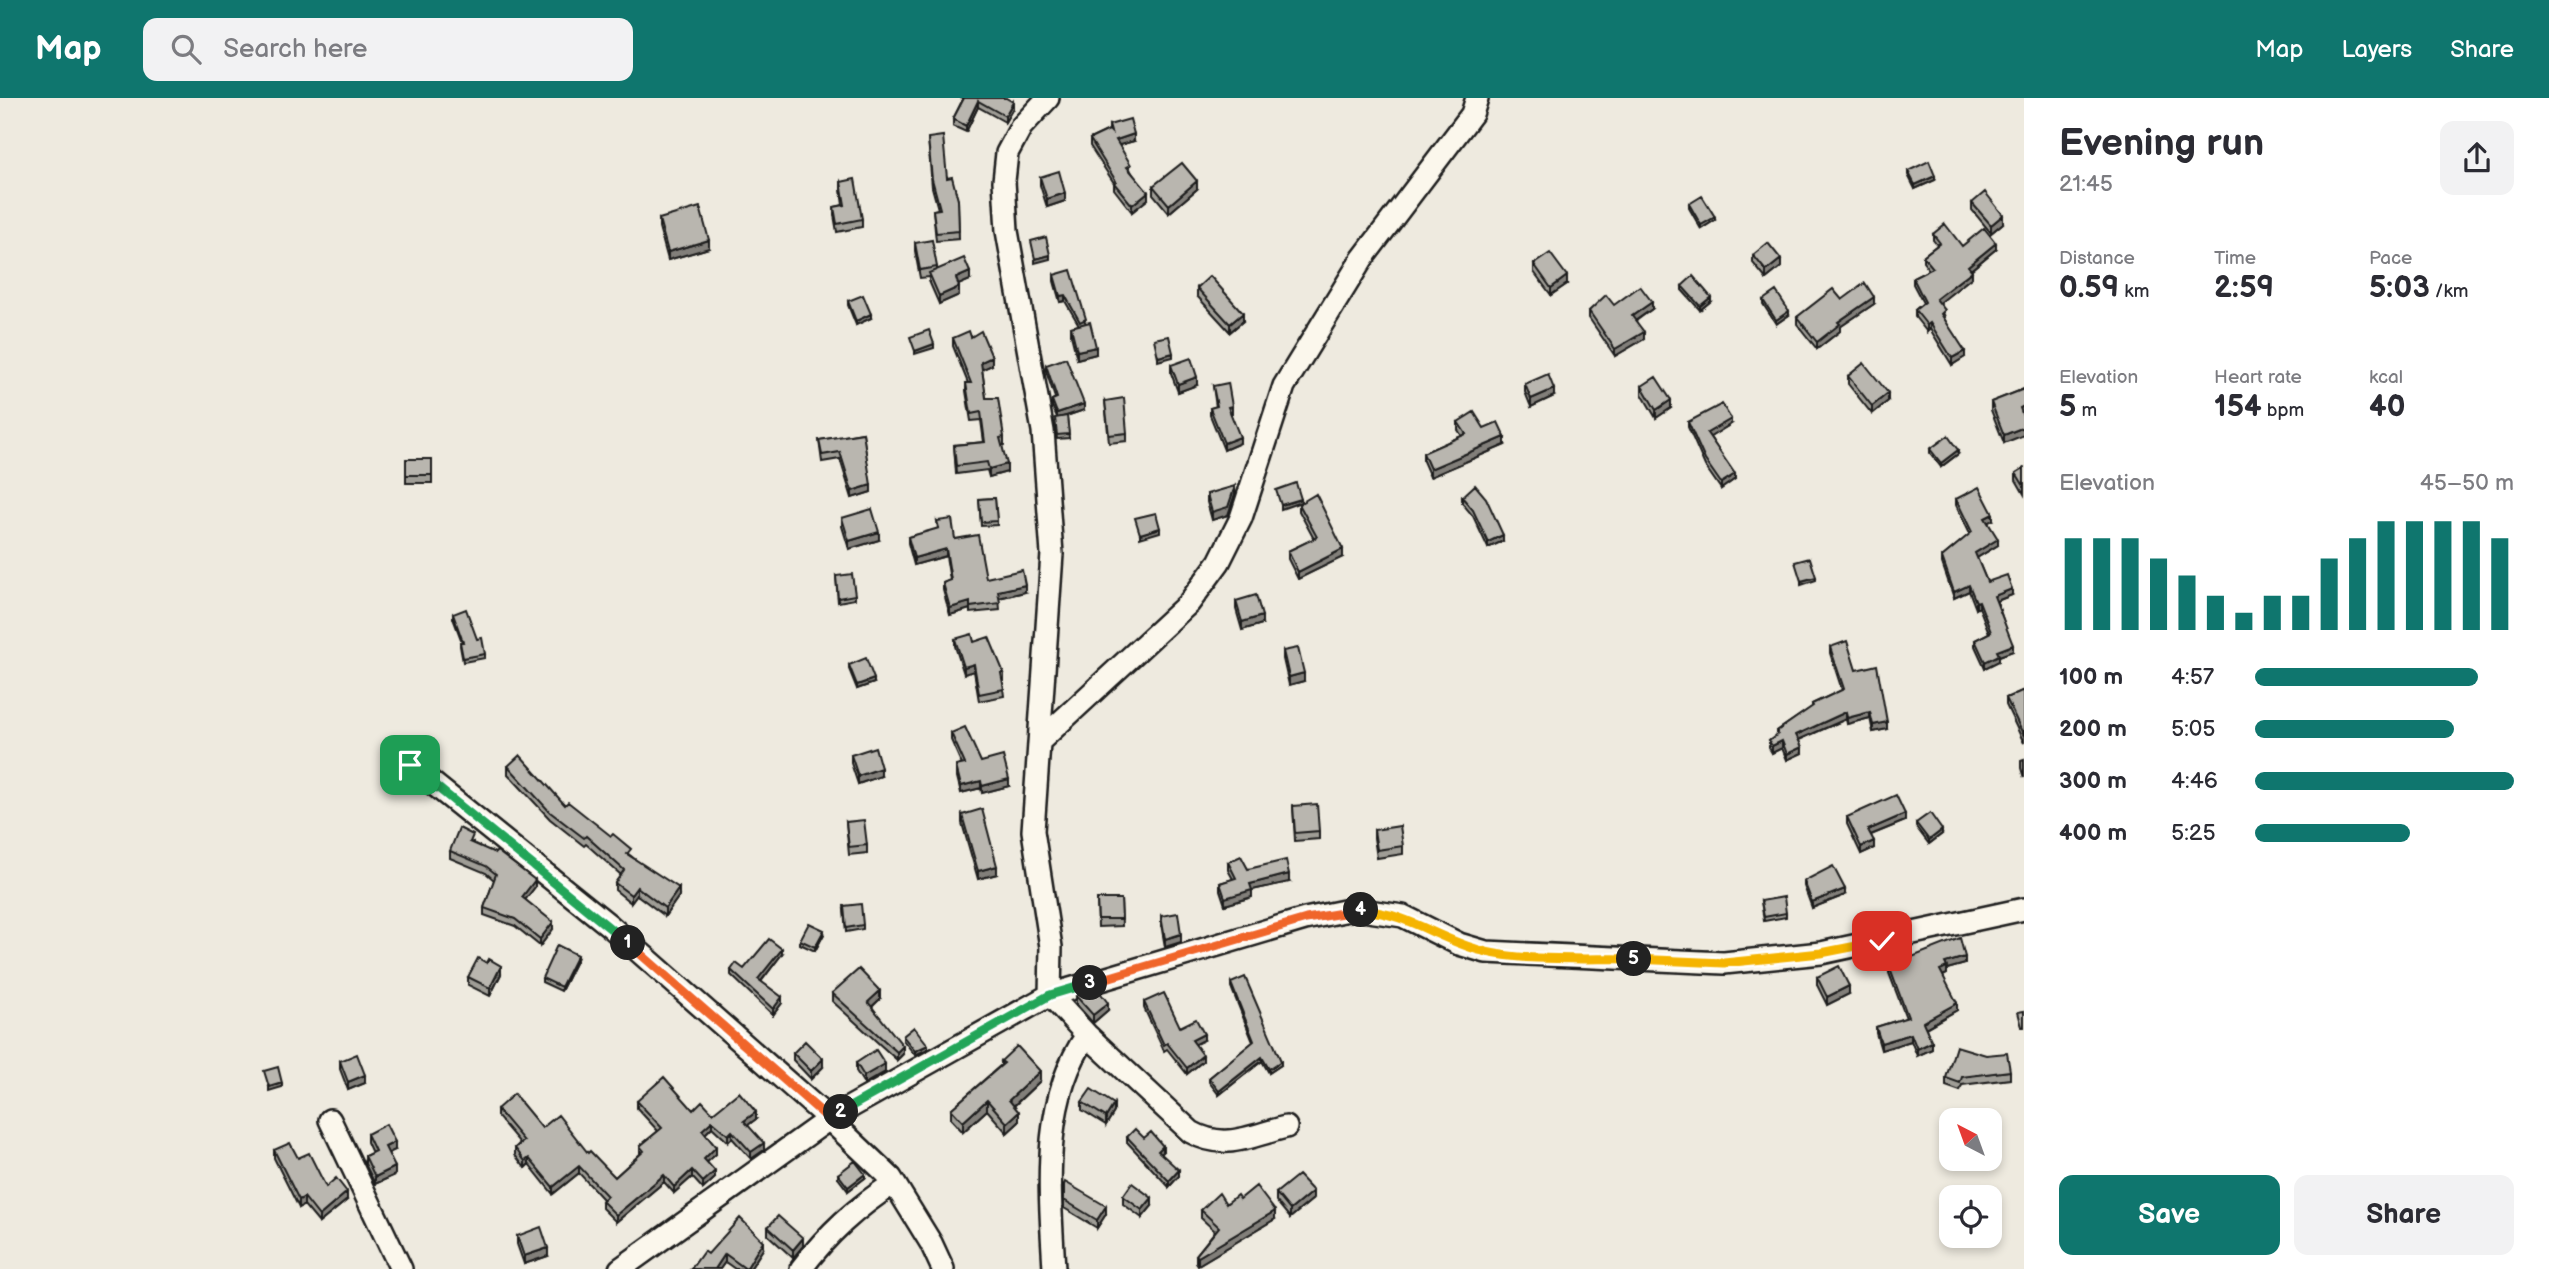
<!DOCTYPE html>
<meta charset="utf-8">
<style>
body{margin:0;font-family:"Balsamiq Sans",sans-serif;background:#f2f2f3;color:#2b2b33;height:100vh;display:flex;flex-direction:column;font-size:26px;white-space:nowrap}
*{box-sizing:border-box;margin:0}
p{font-size:23px;color:#7c7c81}
.icon{flex:none;width:38px;height:38px;fill:none;stroke:currentColor;stroke-width:2;stroke-linecap:round;stroke-linejoin:round}
.map{position:relative;flex:1;overflow:hidden}
.details{display:flex;flex-direction:column;background:#fff;width:525px}
.details>*{flex:none}
.needle{width:46px;rotate:319deg}
.buttons{position:absolute;left:1939px;top:1010px;display:grid;gap:14px}
.buttons a{display:grid;place-items:center;width:63px;height:63px;border-radius:14px;background:#fff;box-shadow:0 4px 10px #0003;font-size:35px}
.pin{position:absolute;display:grid;place-items:center;width:60px;height:60px;color:#fff;margin:-30px;border-radius:14px;box-shadow:0 4px 10px #0006}
.km{position:absolute;width:35px;height:35px;margin:-18px;border-radius:50%;background:#222;color:#fff;font-size:19px;line-height:35px;text-align:center}
.round{display:grid;place-items:center;flex:none;width:74px;height:74px;border-radius:14px;background:#f2f2f3}
.overview{display:flex;align-items:center;justify-content:space-between;height:119px;padding:0 35px}
h1{font-size:38px;font-weight:700;line-height:52px}
.metrics{display:grid;grid-template-columns:repeat(3,1fr);gap:10px;height:119px;padding:7px 35px}
.metrics div{display:grid;align-content:center}
.metrics b{font-size:30px;font-weight:700}
.metrics small{font-size:19px;font-weight:400}
.metrics p{font-size:19px}
.chart{height:196px;padding:14px 35px}
.chart p{display:flex;justify-content:space-between}
.chart svg{width:100%;height:126px;margin-top:7px;stroke:#0f766e;stroke-width:6}
.cta{display:flex;gap:14px;margin-top:auto;padding:14px 35px}
.cta a{flex:1;height:80px;border-radius:14px;background:#0f766e;color:#fff;font-size:28px;font-weight:700;line-height:80px;text-align:center}
.cta a+a{background:#f2f2f3;color:#2b2b33}
ul{padding:0 35px;list-style:none;font-size:23px}
li{display:grid;grid-template-columns:112px 84px 1fr;align-items:center;height:52px}
li i{height:18px;border-radius:9px;background:#0f766e}
header{display:flex;align-items:center;gap:42px;box-sizing:border-box;height:98px;padding:0 35px;background:#0f766e;color:#fff}
header strong{font-size:33px}
nav{display:flex;gap:38px;margin-inline-start:auto;font-size:24px}
.search{width:490px;height:63px;background:#f2f2f3;display:flex;align-items:center;gap:18px;box-sizing:border-box;padding:0 24px;border-radius:14px;color:#7c7c81;font-size:26px}
main{display:flex;flex:1;min-height:0}
.map>svg:first-child{display:block}
.lines{fill:none;stroke-linecap:round;stroke-linejoin:round}
.minor-casing{stroke:#1c1c1c;stroke-width:26}
.minor{stroke:#fbf7ec;stroke-width:21}
.wall{fill:#9f9d96;stroke:#1c1c1c;stroke-width:2}
.shaded-wall{fill:#827f7a;stroke:#1c1c1c;stroke-width:2}
.building{fill:#b9b6af;stroke:#1c1c1c;stroke-width:2}
.split-1-casing{stroke:#fff;stroke-width:14}
.split-2-casing{stroke:#fff;stroke-width:14}
.split-3-casing{stroke:#fff;stroke-width:14}
.split-4-casing{stroke:#fff;stroke-width:14}
.split-5-casing{stroke:#fff;stroke-width:14}
.split-6-casing{stroke:#fff;stroke-width:14}
.split-1{stroke:#22a559;stroke-width:9}
.split-2{stroke:#f0652b;stroke-width:9}
.split-3{stroke:#22a559;stroke-width:9}
.split-4{stroke:#f0652b;stroke-width:9}
.split-5{stroke:#f5b400;stroke-width:9}
.split-6{stroke:#f5b400;stroke-width:9}
</style>
<header>
<strong>Map</strong>
<div class="search"><svg class="icon" aria-label="search" viewBox="0 0 24 24"><circle cx="10" cy="10" r="6"/><path d="M15 15l6 6"/></svg>Search here</div>
<nav><a>Map</a><a>Layers</a><a>Share</a></nav>
</header>
<main>
<div class="map">
<svg width="2024" height="1171" viewBox="0 0 2024 1171">
<rect width="100%" height="100%" fill="#eeeadf"/>
<filter id="ink" filterUnits="userSpaceOnUse"><feTurbulence type="fractalNoise" baseFrequency=".0143" numOctaves="2"/><feDisplacementMap in="SourceGraphic" scale="14" xChannelSelector="R" yChannelSelector="G"/><feConvolveMatrix kernelMatrix="1 2 1 2 8 2 1 2 1" color-interpolation-filters="sRGB"/></filter>
<g filter="url(#ink)">
<g class="lines">
<g class="minor-casing">
<path id="minor" d="M1048,0L1021,29L1007,55L1004,83L1007,133L1043,333L1052,456L1033,733L1051,849L1050,897L1087,937L1191,1034C1225,1053 1250,1038 1286,1029
M1041,642L1189,505L1219,464L1241,420L1284,288L1362,161L1472,16L1477,0
M410,667L610,828L829,1021L891,1080L931,1145L943,1171
M330,1022L401,1171
M620,1171L829,1021L1050,897L1305,821L1354,811L1403,818L1459,846L1486,854L1724,865L1821,855L2024,811
M801,1171C828,1135 856,1110 894,1085
M1054,1171C1050,1094 1040,1004 1087,937"/>
</g>
<use href="#minor" class="minor"/>
</g>
<path class="wall" d="M961,0H1006L1013,10L1005,24L978,9L966,34L953,28V21L963,1Z
M1109,27L1134,43L1119,47L1131,73L1148,101L1132,114L1114,91V85L1090,48V41L1109,32Z
M928,40L958,102L959,141L936,143L933,112L938,111L932,89Z
M1908,73L1935,82L1915,91L1908,77Z
M1040,79L1065,103L1047,109L1040,87Z
M841,84L862,121V129L837,134L834,117V109L843,107L841,92Z
M1153,88L1197,91L1169,115L1153,96Z
M1972,105L2003,125L1991,135L1972,112Z
M1689,106L1715,122L1701,131L1689,110Z
M659,121L709,150L668,162L659,129Z
M1933,136L1962,148L1996,151L1971,172L1972,179L1939,205L1945,219L1944,220L1965,259L1952,267L1930,231L1927,234L1915,219V212L1923,205L1913,186V180L1929,172L1923,164V158L1937,147L1933,142Z
M915,145L937,169V172L970,182L958,187L959,197L939,206L929,183V179L920,180L915,153Z
M1753,157L1781,169L1766,181L1753,165Z
M1534,166L1567,186L1551,197L1534,174Z
M1054,177L1086,225L1096,256L1077,261L1071,237V229L1079,227L1065,203L1060,204L1054,183Z
M1682,188L1711,203L1700,212L1682,192Z
M1197,190L1243,223L1230,234L1197,198Z
M1763,202L1789,217L1776,226L1763,206Z
M1842,202L1874,206L1840,229V233L1817,251L1797,226V219Z
M848,203L871,220L856,227L848,207Z
M1614,207L1652,211L1636,223L1644,241L1615,258L1589,220V213Z
M971,239L992,267L982,271L986,300L1004,339V347L1002,348L1007,374L989,379L987,372L956,376L954,347L984,344L981,322L971,323L966,293V285H968L953,248V240Z
M1046,267L1084,312L1066,318H1067L1069,340L1057,341L1055,324L1057,319L1052,308V302L1055,300L1046,273Z
M1171,267L1197,287L1178,294L1171,275Z
M1848,278L1888,303L1872,316L1848,286Z
M1525,286L1554,298L1531,309L1525,294Z
M1213,288L1232,308V315H1230L1240,345L1224,352L1210,317V310L1216,309Z
M1642,288L1671,310L1656,320L1642,296Z
M2024,291V316L2004,345L1991,312V304Z
M1105,303L1127,335V343L1109,345Z
M1458,324L1505,347L1430,379L1423,363V355L1462,338L1458,332Z
M1688,324L1731,326L1710,339L1735,381L1721,391L1705,368L1688,329Z
M863,335L871,394L852,400L840,361L822,364L819,342Z
M1930,351L1958,356L1941,369L1930,355Z
M406,361H432V385H406Z
M2024,370V396L2016,382V375Z
M1207,396H1235L1228,417L1212,422L1207,404Z
M1462,399L1503,443L1488,450L1473,418L1462,405Z
M995,400L997,427L981,428L979,401Z
M1956,401L1993,422L1988,424L1998,447L1977,460L1987,484L2012,497L1997,503L2013,553L1999,558V563L1985,570L1975,548V542L1989,535L1979,509L1976,511L1969,493L1954,500L1942,465V459L1970,436L1956,407Z
M1299,406L1343,459L1298,481L1288,461V453L1314,441L1299,413Z
M842,420L879,442L849,451L842,428Z
M937,423L955,441L986,480L1025,494L999,500L1000,512L970,515V511L950,517L943,492V485L950,482L946,458L914,467L908,445V439L938,431Z
M836,478L855,497V501L838,504Z
M1236,503L1262,526L1242,532L1236,511Z
M453,516L477,541L485,556V560L463,564L460,548V544H462L453,520Z
M955,541L974,544L1004,575V582H1002L1004,598L979,603L974,573L964,576L955,548Z
M1830,549L1856,572L1887,631L1873,634L1870,620L1847,626L1846,621L1799,642L1802,655L1787,662L1782,650L1772,655L1769,650V643L1777,637V633L1812,609V606L1842,592L1830,555Z
M1283,553L1304,583L1289,587L1283,561Z
M849,567L874,585L857,591L849,571Z
M2024,592V645L2006,607V600Z
M951,635L981,664L1009,688L982,695L981,690L961,695L956,675V668L962,667L951,642Z
M851,657L881,678L858,686L851,665Z
M2024,662V680L2021,670V663Z
M508,668L565,707L631,758L679,798L665,818L637,797L631,805L615,792V785L621,777L586,746L584,748L550,721L508,676Z
M1293,708L1319,733V741L1295,743Z
M962,717L997,776L978,781L962,725Z
M1847,719L1905,723L1871,737L1874,750L1861,756L1847,726Z
M846,724L867,747V755L849,757Z
M1916,725L1942,736L1929,746L1916,729Z
M1374,732L1403,748V756L1377,760L1374,740Z
M473,744V745L535,789L525,802L553,831L540,848L515,828L484,817V810L494,782L486,775L450,760V753Z
M1228,764L1248,771L1289,784L1252,792V799L1225,807L1220,792V785L1233,781L1228,772Z
M1804,783L1845,797L1812,810L1804,788Z
M1097,801H1121L1122,828L1098,829Z
M1761,803L1786,815V819L1764,823Z
M844,812L863,827V831L846,834Z
M1161,818L1181,844L1165,849L1161,826Z
M824,836L815,853L800,846V842Z
M782,856L761,884L782,905L773,917L731,877V872L744,871Z
M577,861L561,893L542,884V880Z
M487,865L501,876L490,898L468,887V879Z
M1965,866L1947,871V876L1943,878L1957,912L1926,930L1932,951L1917,958L1911,943L1881,952L1876,935V929L1906,920L1889,875V868Z
M1817,879L1849,896L1827,907L1817,887Z
M1231,885L1281,967L1269,975L1262,963L1219,997L1209,984V980L1253,944L1231,889Z
M832,895L880,901L872,909L903,956L897,962L832,903Z
M1076,898L1108,912L1093,925L1076,906Z
M1144,904L1180,929L1204,942L1195,946L1203,963L1187,976L1167,951L1164,953L1144,910Z
M903,938L928,951L915,957L903,942Z
M793,955L823,969L811,981L793,962Z
M340,963L365,985L348,992L340,971Z
M1001,963L1040,983L1014,1008L1019,1024L1007,1035L987,1012L963,1034L951,1021V1011L1001,967Z
M856,965L885,974L864,986L856,973Z
M2010,973V981L1962,987L1960,993L1946,988V980Z
M637,1003L756,1021L748,1027L764,1052L751,1061L732,1040L728,1044L712,1029L705,1036L716,1056L707,1064L715,1080L703,1091L692,1079L674,1095L664,1084L616,1124L602,1110V1103L603,1101L579,1075L553,1096L529,1066L525,1070L515,1057V1050L520,1045L497,1018V1011L542,1030L588,1055L615,1079L640,1056V1048L658,1033L637,1010Z
M1082,1004L1114,1014L1106,1027L1082,1012Z
M367,1036L395,1052L388,1055L395,1077L375,1086L365,1066V1058L372,1055L367,1044Z
M1127,1039L1144,1040L1163,1054L1161,1056L1179,1078L1169,1089L1127,1044Z
M274,1052L298,1060L326,1089L347,1102L319,1125L304,1107L299,1110L274,1060Z
M838,1076L865,1080L848,1093L838,1080Z
M1064,1087L1106,1116L1097,1130L1064,1110Z
M1276,1095L1313,1101L1290,1120L1276,1103Z
M1123,1098L1152,1108L1142,1120L1123,1106Z
M1240,1101L1275,1121L1198,1167L1196,1164V1157L1215,1133L1201,1120V1112Z
M768,1129L803,1148L793,1160L768,1137Z
M517,1138L548,1158L524,1166L517,1146Z
M763,1151L750,1171H735L725,1164L720,1171H691L708,1156Z"/>
<path class="shaded-wall" d="M978,3V9L966,34V28Z
M1013,4V10L1005,24V18Z
M1134,36V43L1116,48V42Z
M1935,78V82L1915,91V87Z
M1197,83V91L1169,115V107Z
M1148,94V101L1132,114V107Z
M1065,95V103L1047,109V101Z
M2003,117V125L1991,135V127Z
M1715,119V122L1701,131V127Z
M709,142V150L668,162V154Z
M1996,145V151L1968,174V168Z
M1050,157V161L1035,165V161Z
M1781,161V169L1766,181V173Z
M1972,173V179L1936,208V201Z
M970,174V182L956,188V180Z
M1567,178V186L1551,197V190Z
M959,189V197L939,206V198Z
M1065,197V203L1060,204V198Z
M1711,199V203L1700,212V208Z
M1874,199V206L1840,229V233L1817,251V244L1838,224Z
M1652,204V211L1632,225V218Z
M1789,213V217L1776,226V222Z
M1243,215V223L1230,234V226Z
M871,216V220L856,227V223Z
M1930,225V231L1927,234V227Z
M1644,234V241L1615,258V251Z
M934,246V250L915,256V253Z
M1096,249V256L1077,261V253Z
M1965,253V259L1952,267V260Z
M1173,255V259L1158,263V259Z
M992,259V267L981,272V264Z
M1197,279V287L1178,294V286Z
M1554,291V298L1531,309V301Z
M1888,295V303L1872,316V308Z
M1671,302V310L1656,320V312Z
M1084,306V312L1057,321V315Z
M2024,308V316L2020,318V310Z
M1731,321V326L1707,341V335Z
M2024,329V337L2004,345V337Z
M1240,339V345L1224,352V345Z
M1505,339V347L1430,379V371Z
M1958,352V356L1941,369V365Z
M1007,366V374L989,379V371Z
M1735,376V381L1721,391V385Z
M871,387V394L852,400V393Z
M1235,388V396L1228,417L1212,422V414Z
M1301,401V404L1281,411V407Z
M1993,416V422L1985,426V420Z
M1160,430V434L1140,440V436Z
M879,434V442L849,451V443Z
M1503,437V443L1488,450V444Z
M1998,441V447L1975,461V455Z
M946,451V458L914,467V460Z
M1343,451V459L1298,481V474Z
M1816,479V482L1801,487V483Z
M1025,487V494L998,500V493Z
M1969,487V493L1954,500V494Z
M2012,491V497L1994,504V498Z
M1979,503V509L1976,511V504Z
M970,504V511L950,517V510Z
M1262,518V526L1242,532V524Z
M2013,547V553L1999,558V563L1985,570V564L1997,553Z
M974,566V573L964,576V569Z
M1304,575V583L1289,587V579Z
M874,581V585L857,591V587Z
M1846,614V621L1796,643V637Z
M1870,614V620L1847,626V620Z
M1887,624V631L1873,634V627Z
M1782,643V650L1772,655V648Z
M1802,649V655L1787,662V656Z
M881,670V678L858,686V678Z
M1009,681V688L982,695V688Z
M981,683V690L961,695V688Z
M1905,716V723L1868,738V732Z
M1942,732V736L1929,746V742Z
M1874,743V750L1861,756V749Z
M997,768V776L978,781V773Z
M1289,776V784L1252,792V799L1225,807V800L1250,786Z
M535,782V789L522,806V799Z
M637,789V797L631,805V797Z
M679,790V798L665,818V810Z
M1845,791V797L1812,810V804Z
M553,824V831L540,848V841Z
M824,832V836L815,853V849Z
M1181,836V844L1165,849V841Z
M782,851V856L758,887V881Z
M577,857V861L561,893V889Z
M1965,859V866L1947,871V876L1940,879V872L1945,865Z
M501,868V876L490,898V890Z
M1849,888V896L1827,907V899Z
M880,893V901L868,912V904Z
M782,899V905L773,917V911Z
M1108,905V912L1093,925V917Z
M1957,905V912L1923,931V924Z
M1204,936V942L1192,948V942Z
M1911,936V943L1881,952V945Z
M1932,944V951L1917,958V951Z
M928,947V951L915,957V953Z
M903,948V956L897,962V954Z
M1203,957V963L1187,976V970Z
M1262,959V963L1219,997V993Z
M823,961V969L811,981V973Z
M1281,963V967L1269,975V971Z
M885,966V974L864,986V978Z
M1040,973V983L1009,1012V1002Z
M365,977V985L348,992V984Z
M282,985V989L269,993V989Z
M987,1002V1012L963,1034V1024Z
M1114,1006V1014L1106,1027V1019Z
M756,1014V1021L744,1030V1023Z
M1019,1014V1024L1007,1035V1025Z
M712,1023V1029L702,1039V1032Z
M732,1033V1040L728,1044V1037Z
M395,1044V1052L385,1057V1049Z
M764,1045V1052L751,1061V1054Z
M1163,1048V1054L1158,1058V1053Z
M716,1049V1056L704,1067V1061Z
M529,1060V1066L525,1070V1063Z
M579,1068V1075L553,1096V1089Z
M395,1069V1077L375,1086V1079Z
M692,1072V1079L674,1095V1089Z
M1179,1072V1078L1169,1089V1083Z
M715,1073V1080L703,1091V1084Z
M865,1076V1080L848,1093V1089Z
M664,1077V1084L616,1124V1117Z
M1313,1093V1101L1290,1120V1112Z
M347,1094V1102L319,1125V1118Z
M304,1099V1107L299,1110V1102Z
M1152,1100V1108L1142,1120V1112Z
M1106,1108V1116L1097,1130V1122Z
M1275,1113V1121L1198,1167V1159Z
M803,1140V1148L793,1160V1152Z
M763,1143V1151L750,1171H746Z
M548,1150V1158L524,1166V1158Z
M725,1156V1164L720,1171H715Z"/>
<path class="building" d="M964,0H1006L1013,4L1005,18L978,3L966,28L953,21Z
M1130,21L1134,36L1116,42L1131,67L1127,69L1148,94L1132,107L1114,85L1116,83L1090,41L1109,32L1111,34L1109,27Z
M943,38L947,80L952,79L958,102L959,133L936,135L933,112L940,111L932,81L928,40Z
M1929,63L1935,78L1915,87L1908,73Z
M1182,65L1197,83L1169,107L1153,88Z
M1059,73L1065,95L1047,101L1040,79Z
M855,81L862,121L837,126L834,109L845,107L841,84Z
M1985,94L2003,117L1991,127L1972,105Z
M1702,98L1715,119L1701,127L1689,106Z
M700,109L709,142L668,154L659,121Z
M1945,126L1962,148L1984,130L1996,145L1968,168L1972,173L1936,201L1945,212L1941,216L1965,253L1952,260L1930,225L1927,227L1915,212L1925,204L1913,180L1933,170L1923,158L1940,145L1933,136Z
M1046,139L1050,157L1035,161L1031,143Z
M932,142L937,169L920,172L915,145Z
M1768,145L1781,161L1766,173L1753,157Z
M1550,155L1567,178L1551,190L1534,166Z
M964,160L970,174L956,180L959,189L939,198L929,175Z
M1071,172L1086,221L1080,224L1065,197L1060,198L1054,177Z
M1210,178L1243,215L1230,226L1197,190Z
M1693,178L1711,199L1700,208L1682,188Z
M1865,185L1874,199L1838,224L1840,226L1817,244L1797,219L1833,191L1842,202Z
M1640,188L1652,204L1632,218L1644,234L1615,251L1589,213L1606,197L1614,207Z
M1776,193L1789,213L1776,222L1763,202Z
M863,197L871,216L856,223L848,203Z
M1090,224L1096,249L1077,253L1071,229Z
M929,232L934,246L915,253L910,239Z
M969,233L971,239L981,233L992,259L981,264L986,300H998L1004,339L1000,340L1007,366L989,371L987,364L956,368L954,347L985,344L981,314L971,316L966,285H971L953,240Z
M1169,238L1173,255L1158,259L1154,241Z
M1066,260L1084,306L1057,315L1052,302L1057,300L1046,267Z
M1191,260L1197,279L1178,286L1171,267Z
M1864,265L1888,295L1872,308L1848,278Z
M1548,276L1554,291L1531,301L1525,286Z
M1656,279L1671,302L1656,312L1642,288Z
M1228,285L1232,308L1228,309L1240,339L1224,345L1210,310L1217,308L1213,288Z
M2024,291V308L2020,310L2024,321V329L2004,337L1991,304Z
M1124,300L1127,335L1109,337L1105,303Z
M1722,306L1731,321L1707,335L1735,376L1721,385L1705,362L1688,324Z
M1474,314L1484,330L1498,324L1505,339L1430,371L1423,355L1466,336L1458,324Z
M1067,318L1069,336L1057,337L1055,320Z
M863,335L871,387L852,393L840,354L822,357L819,342Z
M1948,338L1958,352L1941,365L1930,351Z
M406,361H432V377H406Z
M2024,370V388L2016,375Z
M1296,385L1301,401L1281,407L1276,392Z
M1475,387L1486,400L1503,437L1488,444L1473,412L1462,399Z
M1235,388L1228,409L1212,414L1207,396Z
M1979,389L1993,416L1985,420L1998,441L1975,455L1987,484L2007,477L2012,491L1994,498L2013,547L1997,553L1999,557L1985,564L1975,542L1991,534L1979,503L1976,504L1969,487L1954,494L1942,459L1972,434L1956,401Z
M1316,396L1343,451L1298,474L1288,453L1317,439L1299,406Z
M995,400L997,423L981,424L979,401Z
M872,411L879,434L849,443L842,420Z
M1156,415L1160,430L1140,436L1135,420Z
M952,421L955,441L978,437L986,480L1022,472L1025,487L998,493L1000,505L970,509V504L950,510L943,485L951,482L946,451L914,460L908,439L939,430L937,423Z
M1810,460L1816,479L1801,483L1795,464Z
M852,476L855,497L838,500L836,478Z
M1256,497L1262,518L1242,524L1236,503Z
M466,511L477,541L482,540L485,556L463,560L460,544H463L453,516Z
M972,536L974,544L989,539L1004,575H1001L1004,591L979,596L974,566L964,569L955,541Z
M1847,543L1856,572L1877,567L1887,624L1873,627L1870,614L1847,620L1846,614L1796,637L1802,649L1787,656L1782,643L1772,648L1769,643L1778,636L1777,633L1813,608L1812,606L1844,591L1830,549Z
M1298,550L1304,575L1289,579L1283,553Z
M866,560L874,581L857,587L849,567Z
M2024,592V638L2006,600Z
M965,629L981,664L1003,658L1009,681L982,688L981,683L961,688L956,668L965,666L951,635Z
M875,649L881,670L858,678L851,657Z
M520,657L565,707L568,704L611,738L613,736L631,751L627,756L679,790L665,810L637,789L631,797L615,785L624,772L586,738L584,740L550,714L508,668Z
M1896,697L1905,716L1868,732L1874,743L1861,749L1847,719Z
M1317,706L1319,733L1295,735L1293,708Z
M982,711L997,768L978,773L962,717Z
M1930,715L1942,732L1929,742L1916,725Z
M864,722L867,747L849,749L846,724Z
M1400,728L1403,748L1377,752L1374,732Z
M459,730L473,737L470,744L495,755L497,753L535,782L522,799L553,824L540,841L515,821L484,810L496,776L486,768L450,753Z
M1241,758L1248,771L1286,762L1289,776L1250,786L1252,792L1225,800L1220,785L1236,780L1228,764Z
M1833,768L1845,791L1812,804L1804,783Z
M1784,799L1786,815L1764,819L1761,803Z
M1097,801H1121L1122,821H1098Z
M861,806L863,827L846,830L844,808Z
M1178,815L1181,836L1165,841L1161,818Z
M809,825L824,832L815,849L800,842Z
M1960,840L1965,859L1945,865L1947,869L1940,872L1957,905L1923,924L1932,944L1917,951L1911,936L1881,945L1876,929L1908,919L1889,868Z
M769,841L782,851L758,881L782,899L773,911L731,872L736,865L744,871Z
M557,847L577,857L561,889L542,880Z
M478,860L487,865L489,861L501,868L490,890L468,879Z
M1839,868L1849,888L1827,899L1817,879Z
M859,871L880,893L868,904L903,948L897,954L832,895Z
M1245,879L1281,963L1269,971L1262,959L1219,993L1209,980L1254,943L1231,885Z
M1096,889L1108,905L1093,917L1076,898Z
M1164,895L1180,929L1196,921L1204,936L1192,942L1203,957L1187,970L1167,945L1164,947L1144,904Z
M2024,913V929H2022L2018,914Z
M914,929L928,947L915,953L903,938Z
M805,943L823,961L811,973L793,955Z
M1017,948L1040,973L1009,1002L1019,1014L1007,1025L987,1002L963,1024L951,1011L1004,965L1001,963Z
M1956,948L1986,957L2007,955L2010,973L1962,979L1960,985L1946,980Z
M876,952L885,966L864,978L856,965Z
M357,956L365,977L348,984L340,963Z
M278,969L282,985L269,989L264,973Z
M664,979L693,1012L702,1003L713,1015L739,994L756,1014L744,1023L764,1045L751,1054L732,1033L728,1037L712,1023L702,1032L716,1049L704,1061L715,1073L703,1084L692,1072L674,1089L664,1077L616,1117L602,1103L607,1098L579,1068L553,1089L529,1060L525,1063L515,1050L524,1043L497,1011L514,996L542,1030L558,1017L588,1055L590,1053L615,1079L644,1053L640,1048L662,1030L637,1003Z
M1091,991L1114,1006L1106,1019L1082,1004Z
M386,1026L395,1044L385,1049L395,1069L375,1079L365,1058L375,1053L367,1036Z
M1135,1031L1144,1040L1151,1034L1163,1048L1158,1053L1179,1072L1169,1083L1127,1039Z
M290,1045L298,1060L309,1055L326,1089L336,1080L347,1094L319,1118L304,1099L299,1102L274,1052Z
M855,1063L865,1076L848,1089L838,1076Z
M1298,1077L1313,1093L1290,1112L1276,1095Z
M1065,1084L1106,1108L1097,1122L1064,1102V1087Z
M1132,1085L1152,1100L1142,1112L1123,1098Z
M1256,1088L1275,1113L1198,1159L1196,1157L1219,1129L1201,1112L1219,1095L1226,1106L1237,1097L1240,1101Z
M778,1118L803,1140L793,1152L768,1129Z
M740,1120L763,1143L746,1171L725,1156L715,1171H691L704,1153L708,1156Z
M541,1129L548,1150L524,1158L517,1138Z"/>
</g>
<g class="lines" filter="url(#ink)">
<g class="split-1-casing">
<path id="split-1" d="M410,667L628,845"/>
</g>
<g class="split-2-casing">
<path id="split-2" d="M628,845L829,1021L841,1014"/>
</g>
<g class="split-3-casing">
<path id="split-3" d="M841,1014L1050,897L1090,885"/>
</g>
<g class="split-4-casing">
<path id="split-4" d="M1090,885L1306,821L1361,812"/>
</g>
<g class="split-5-casing">
<path id="split-5" d="M1361,812C1408,815 1439,842 1483,853C1521,864 1592,860 1634,861"/>
</g>
<g class="split-6-casing">
<path id="split-6" d="M1634,861L1724,865L1821,855L1882,843"/>
</g>
<use href="#split-1" class="split-1"/>
<use href="#split-2" class="split-2"/>
<use href="#split-3" class="split-3"/>
<use href="#split-4" class="split-4"/>
<use href="#split-5" class="split-5"/>
<use href="#split-6" class="split-6"/>
</g>
</svg>
<div class="buttons">
<a><svg class="needle" viewBox="-14 -14 28 28"><path d="M0-13l5 13h-10z" fill="#e53935"/><path d="M0 13l5-13h-10z" fill="#7c7c81"/></svg></a>
<a><svg class="icon" aria-label="locate" viewBox="0 0 24 24"><circle cx="12" cy="12" r="6"/><path d="M12 2v4M12 18v4M2 12h4M18 12h4"/></svg></a>
</div>
<div class="pin" style="left:410px;top:667px;background:#1e9e55"><svg class="icon" aria-label="arrive" viewBox="0 0 24 24"><path d="M6 21V4h12l-3 4 3 4H6"/></svg></div>
<div class="pin" style="left:1882px;top:843px;background:#d93025"><svg class="icon" aria-label="check" viewBox="0 0 24 24"><path d="M5 12l5 5 9-10"/></svg></div>
<b class="km" style="left:628px;top:845px">1</b>
<b class="km" style="left:841px;top:1014px">2</b>
<b class="km" style="left:1090px;top:885px">3</b>
<b class="km" style="left:1361px;top:812px">4</b>
<b class="km" style="left:1634px;top:861px">5</b>
</div>
<section class="details">
<div class="overview"><div><h1>Evening run</h1><p>21:45</p></div><a class="round"><svg class="icon" aria-label="share" viewBox="0 0 24 24"><path d="M12 15V3M7 8l5-5 5 5M5 13v7h14v-7"/></svg></a></div>
<div class="metrics">
<div><p>Distance</p><b>0.59<small> km</small></b></div>
<div><p>Time</p><b>2:59</b></div>
<div><p>Pace</p><b>5:03<small> /km</small></b></div>
</div>
<div class="metrics">
<div><p>Elevation</p><b>5<small> m</small></b></div>
<div><p>Heart rate</p><b>154<small> bpm</small></b></div>
<div><p>kcal</p><b>40</b></div>
</div>
<div class="chart"><p><span>Elevation</span>45–50 m</p>
<svg viewBox="0 0 160 44" preserveAspectRatio="none"><path d="M5 44V12M15 44V12M25 44V12M35 44V19M45 44V25M55 44V32M65 44V38M75 44V32M85 44V32M95 44V19M105 44V12M115 44V6M125 44V6M135 44V6M145 44V6M155 44V12"/></svg>
</div>
<ul>
<li><b>100 m</b>4:57<i style="width:86%"></i></li>
<li><b>200 m</b>5:05<i style="width:77%"></i></li>
<li><b>300 m</b>4:46<i style="width:100%"></i></li>
<li><b>400 m</b>5:25<i style="width:60%"></i></li>
</ul>
<div class="cta"><a>Save</a><a>Share</a></div>
</section>
</main>
